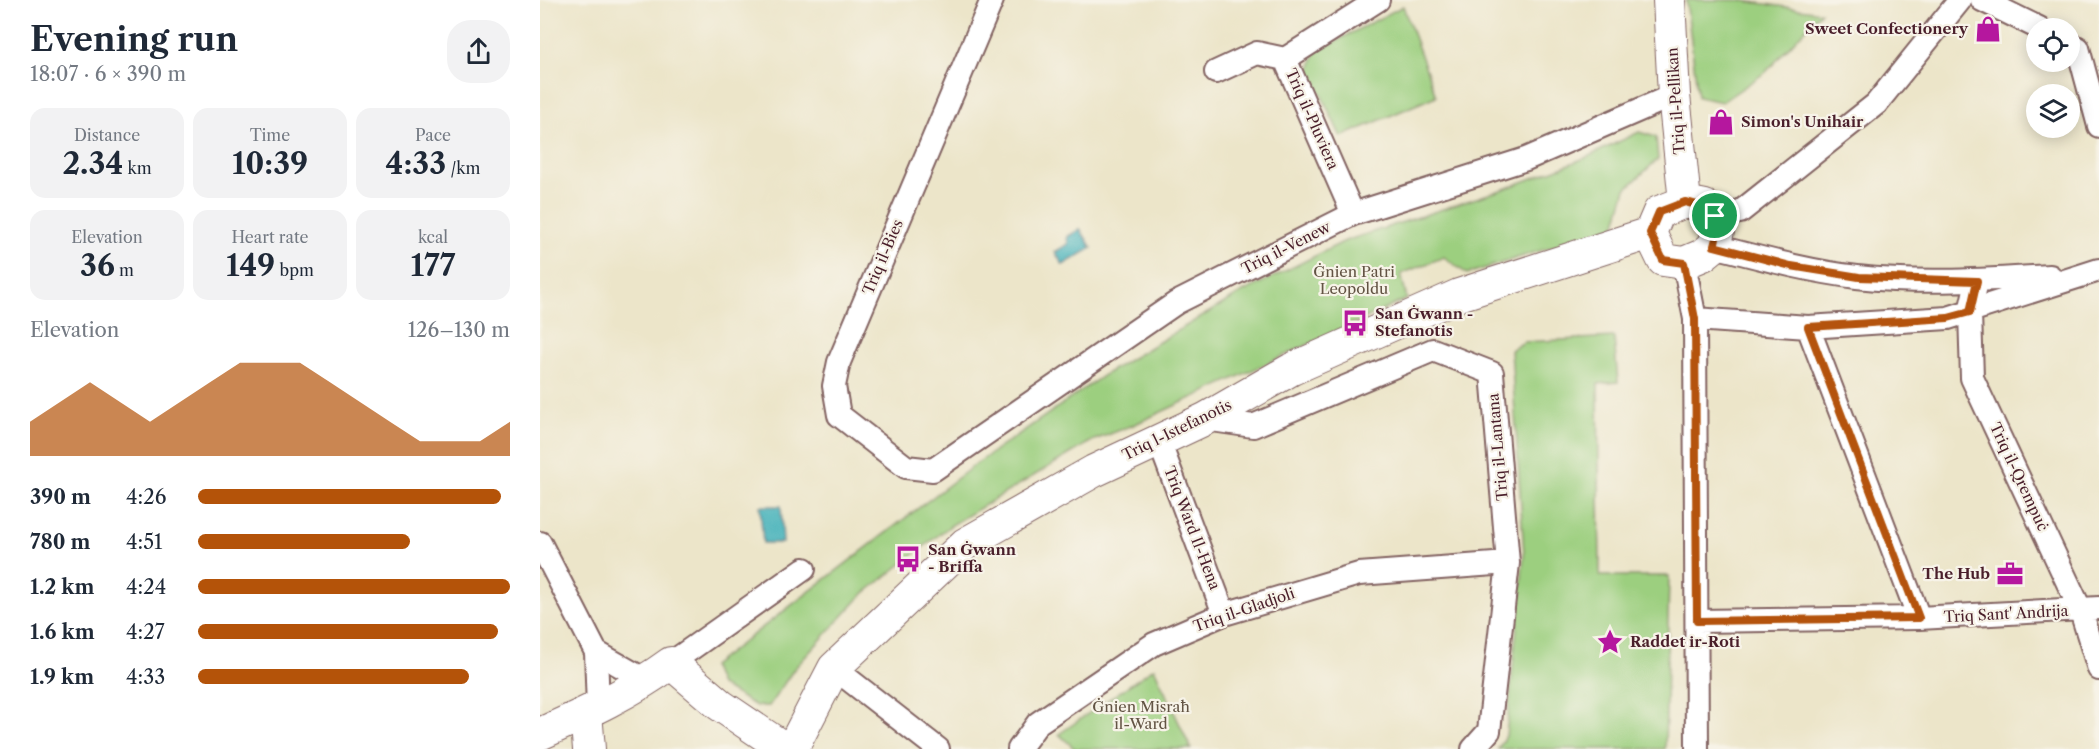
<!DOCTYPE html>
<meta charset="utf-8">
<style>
body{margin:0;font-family:"Libre Caslon Text",serif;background:#f2f2f3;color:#1f2937;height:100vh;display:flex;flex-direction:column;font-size:22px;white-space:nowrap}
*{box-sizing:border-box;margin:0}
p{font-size:20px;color:#747a83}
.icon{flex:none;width:33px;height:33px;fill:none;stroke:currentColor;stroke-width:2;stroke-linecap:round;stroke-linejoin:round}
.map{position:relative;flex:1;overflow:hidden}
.panel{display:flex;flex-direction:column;background:#fff;width:540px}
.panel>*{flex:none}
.controls{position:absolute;left:1486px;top:18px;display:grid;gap:12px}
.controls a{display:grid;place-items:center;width:54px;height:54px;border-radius:50%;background:#fff;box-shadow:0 3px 15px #0003;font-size:30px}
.pin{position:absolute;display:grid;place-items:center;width:51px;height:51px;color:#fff;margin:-26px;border:3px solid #fff;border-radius:50%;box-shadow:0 2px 6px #0007}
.round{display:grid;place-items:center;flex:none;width:63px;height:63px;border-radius:24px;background:#f2f2f3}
.headline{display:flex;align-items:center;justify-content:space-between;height:102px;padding:0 30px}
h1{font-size:33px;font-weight:800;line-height:45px}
.figures{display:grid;grid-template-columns:repeat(3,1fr);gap:9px;height:102px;padding:6px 30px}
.figures div{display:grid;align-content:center;border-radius:15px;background:#f2f2f3;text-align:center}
.figures b{font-size:30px;font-weight:800}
.figures small{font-size:16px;font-weight:400}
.figures p{font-size:16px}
.chart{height:168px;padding:12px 30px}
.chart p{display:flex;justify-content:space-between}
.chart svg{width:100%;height:108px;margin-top:6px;fill:#b45309;opacity:.7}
ul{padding:0 30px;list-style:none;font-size:20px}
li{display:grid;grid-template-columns:96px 72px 1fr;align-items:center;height:45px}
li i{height:15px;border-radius:8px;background:#b45309}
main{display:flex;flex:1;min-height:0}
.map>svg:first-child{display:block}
.green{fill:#9ccf7f;stroke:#737755;stroke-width:1.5}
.water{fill:#40b0b9;stroke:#456872;stroke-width:1.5}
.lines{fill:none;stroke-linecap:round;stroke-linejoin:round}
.street-casing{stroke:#836462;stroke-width:26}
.secondary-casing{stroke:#836462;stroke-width:34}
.street{stroke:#fff;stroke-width:22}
.secondary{stroke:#fff;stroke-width:32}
.route-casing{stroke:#fff;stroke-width:12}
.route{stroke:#b45309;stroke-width:8}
.labels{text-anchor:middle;stroke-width:4.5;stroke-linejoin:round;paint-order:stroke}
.poi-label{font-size:15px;font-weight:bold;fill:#4a1f2b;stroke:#f7f3e8;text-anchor:start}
.street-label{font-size:15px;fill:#4a1f2b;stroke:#f7f3e8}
.park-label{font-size:15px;fill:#635444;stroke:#f7f3e8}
</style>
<main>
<section class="panel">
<div class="headline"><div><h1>Evening run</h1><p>18:07 · 6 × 390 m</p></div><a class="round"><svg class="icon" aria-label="share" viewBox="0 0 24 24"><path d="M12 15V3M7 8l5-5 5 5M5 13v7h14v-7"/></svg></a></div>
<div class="figures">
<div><p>Distance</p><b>2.34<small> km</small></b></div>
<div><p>Time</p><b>10:39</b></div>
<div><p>Pace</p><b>4:33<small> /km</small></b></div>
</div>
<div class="figures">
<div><p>Elevation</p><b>36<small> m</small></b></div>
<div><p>Heart rate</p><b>149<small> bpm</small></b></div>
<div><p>kcal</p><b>177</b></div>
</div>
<div class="chart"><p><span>Elevation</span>126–130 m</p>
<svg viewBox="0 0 160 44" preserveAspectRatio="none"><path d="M0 44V30L10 22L20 14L30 22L40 30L50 22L60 14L70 6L80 6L90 6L100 14L110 22L120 30L130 38L140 38L150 38L160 30V44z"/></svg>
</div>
<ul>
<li><b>390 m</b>4:26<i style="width:97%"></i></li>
<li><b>780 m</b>4:51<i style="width:68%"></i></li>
<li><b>1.2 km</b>4:24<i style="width:100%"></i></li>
<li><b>1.6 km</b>4:27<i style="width:96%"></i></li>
<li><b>1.9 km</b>4:33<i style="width:87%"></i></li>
</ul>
</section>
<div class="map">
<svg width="1559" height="749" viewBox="0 0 1559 749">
<rect width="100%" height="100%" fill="#f7f3e8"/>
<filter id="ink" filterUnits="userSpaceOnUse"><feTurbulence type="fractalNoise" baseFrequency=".0167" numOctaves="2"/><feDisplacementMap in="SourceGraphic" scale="12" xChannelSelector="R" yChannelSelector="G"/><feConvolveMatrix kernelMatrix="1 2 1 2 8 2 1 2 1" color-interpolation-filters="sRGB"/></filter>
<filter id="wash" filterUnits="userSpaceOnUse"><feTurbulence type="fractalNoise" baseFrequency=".008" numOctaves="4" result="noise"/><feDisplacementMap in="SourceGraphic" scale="24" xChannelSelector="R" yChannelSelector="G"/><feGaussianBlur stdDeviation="1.35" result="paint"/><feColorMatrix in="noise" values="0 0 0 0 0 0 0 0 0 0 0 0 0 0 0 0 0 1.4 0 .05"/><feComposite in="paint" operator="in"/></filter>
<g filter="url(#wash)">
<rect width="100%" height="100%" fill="#ece5c9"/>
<path class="green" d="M1146,0H1197L1281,12L1226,72L1182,102L1158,97Z
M863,6L896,96L801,137L770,71L775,52Z
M1099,132L1116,137L1118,159L1086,189L1075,227L927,274L904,257L861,274L867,299L593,425L552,441L410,526L321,596L254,669L229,706H216L180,685L172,666L436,464L567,373L701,293L805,241L964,189L1045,158Z
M1074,337L1078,382L1058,384L1060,576H1129L1125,749H958L966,736L984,555L971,350L984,342Z
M614,668L651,749H535L519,734Z"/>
<path class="water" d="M540,229L552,248L523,265L515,252L528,244L527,237Z
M220,506H241L243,543H223Z"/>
</g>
<g filter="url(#ink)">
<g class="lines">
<g class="street-casing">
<path id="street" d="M452,0L299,362L294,386L299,415L366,467L393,470L636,303L795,223L813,214L986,159L1134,95
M1442,0L1499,28
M1530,44L1538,48L1559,126
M676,72L717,53L745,59
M813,214L745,59L838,0
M1175,216L1200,212L1336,104L1420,0
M1174,246C1221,258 1268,271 1317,277C1381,284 1447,280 1510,276
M1144,263L1155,319L1157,749
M1437,281L1430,312L1432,378L1541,611L1559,669
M1155,319L1268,327L1408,318L1559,270
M1268,327L1379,618
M665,419L713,426L893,350L952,373L968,563L949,731L933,749
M619,441L684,614
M0,543L56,652L58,708
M1157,621L1379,618L1559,608
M56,652L107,681
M131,663L264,569
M294,668L398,749
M479,749L498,723L614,644L684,614L819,574L968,563"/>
</g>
<g class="secondary-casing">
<path id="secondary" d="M1129,0L1134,95L1145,202
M1145,202L1165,206L1175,216L1178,231L1174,246L1163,255L1144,263L1123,260L1110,233L1119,212Z
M46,713L49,749
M0,734C46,713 90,693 131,663L180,705L245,749
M252,749L294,668L425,544L554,471L665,419L752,369L919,295L1110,233"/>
</g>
<use href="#street" class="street"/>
<use href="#secondary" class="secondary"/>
</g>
</g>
<g class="lines" filter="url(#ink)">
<g class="route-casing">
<path id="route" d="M1145,202C1173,208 1183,216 1174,246L1251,266L1319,277L1437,281L1430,312L1408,318L1268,327L1379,618L1157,621L1155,319L1144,263L1123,260L1110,233L1119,212Z"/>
</g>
<use href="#route" class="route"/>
</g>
<defs>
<g id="shop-bare" transform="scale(2.07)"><path d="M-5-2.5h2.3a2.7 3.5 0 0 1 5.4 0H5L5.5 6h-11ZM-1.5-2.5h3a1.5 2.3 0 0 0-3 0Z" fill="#b5179e" stroke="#f7f3e8" stroke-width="2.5" paint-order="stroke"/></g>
<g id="bus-bare" transform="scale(2.07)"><path d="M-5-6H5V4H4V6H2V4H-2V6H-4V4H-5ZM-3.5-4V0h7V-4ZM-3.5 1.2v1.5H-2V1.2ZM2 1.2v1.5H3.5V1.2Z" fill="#b5179e" stroke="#f7f3e8" stroke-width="2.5" paint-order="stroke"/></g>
<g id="office-bare" transform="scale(2.07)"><path d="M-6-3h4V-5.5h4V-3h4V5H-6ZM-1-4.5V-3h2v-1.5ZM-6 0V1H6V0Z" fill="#b5179e" stroke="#f7f3e8" stroke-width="2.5" paint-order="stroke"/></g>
<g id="sight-bare" transform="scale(2.07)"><path d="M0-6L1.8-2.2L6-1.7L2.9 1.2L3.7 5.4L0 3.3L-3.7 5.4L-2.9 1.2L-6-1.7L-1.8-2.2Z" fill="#b5179e" stroke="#f7f3e8" stroke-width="2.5" paint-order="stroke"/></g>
</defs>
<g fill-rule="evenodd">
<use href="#shop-bare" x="1448" y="29"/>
<use href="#shop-bare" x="1181" y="122"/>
<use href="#bus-bare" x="815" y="323"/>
<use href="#bus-bare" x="368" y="559"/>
<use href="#office-bare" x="1470" y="574"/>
<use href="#sight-bare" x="1070" y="642"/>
</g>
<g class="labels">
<g class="poi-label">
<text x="1428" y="34" text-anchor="end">Sweet Confectionery</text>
<text x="1201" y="127">Simon's Unihair</text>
<text x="835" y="319">San Ġwann -<tspan x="835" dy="17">Stefanotis</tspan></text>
<text x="388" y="555">San Ġwann<tspan x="388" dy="17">- Briffa</tspan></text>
<text x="1450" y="579" text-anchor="end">The Hub</text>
<text x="1090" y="647">Raddet ir-Roti</text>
</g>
<g class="street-label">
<text transform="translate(1136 101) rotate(-94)" y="5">Triq il-Pellikan</text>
<text transform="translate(772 119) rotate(66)" y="5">Triq il-Pluviera</text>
<text transform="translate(746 248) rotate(-27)" y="5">Triq il-Venew</text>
<text transform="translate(343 257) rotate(-67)" y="5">Triq il-Bies</text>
<text transform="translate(637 430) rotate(-26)" y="5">Triq l-Istefanotis</text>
<text transform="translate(958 447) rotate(-95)" y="5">Triq il-Lantana</text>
<text transform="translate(1479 477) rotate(65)" y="5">Triq il-Qrempuċ</text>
<text transform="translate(652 528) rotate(69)" y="5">Triq Ward Il-Hena</text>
<text transform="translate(704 610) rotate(-19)" y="5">Triq il-Gladjoli</text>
<text transform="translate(1466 614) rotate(-3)" y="5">Triq Sant' Andrija</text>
</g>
<g class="park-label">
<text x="814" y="277">Ġnien Patri<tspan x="814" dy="17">Leopoldu</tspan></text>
<text x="601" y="712">Ġnien Misraħ<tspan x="601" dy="17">il-Ward</tspan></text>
</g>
</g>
</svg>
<div class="controls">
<a><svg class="icon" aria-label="locate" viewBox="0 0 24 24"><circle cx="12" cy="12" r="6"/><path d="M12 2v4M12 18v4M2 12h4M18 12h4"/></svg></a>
<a><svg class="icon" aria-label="layers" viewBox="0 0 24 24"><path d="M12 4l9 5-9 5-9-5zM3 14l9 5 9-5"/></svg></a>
</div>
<div class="pin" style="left:1175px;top:216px;background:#1e9e55"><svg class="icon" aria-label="arrive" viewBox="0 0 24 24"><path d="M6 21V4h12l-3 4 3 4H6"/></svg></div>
</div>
</main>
